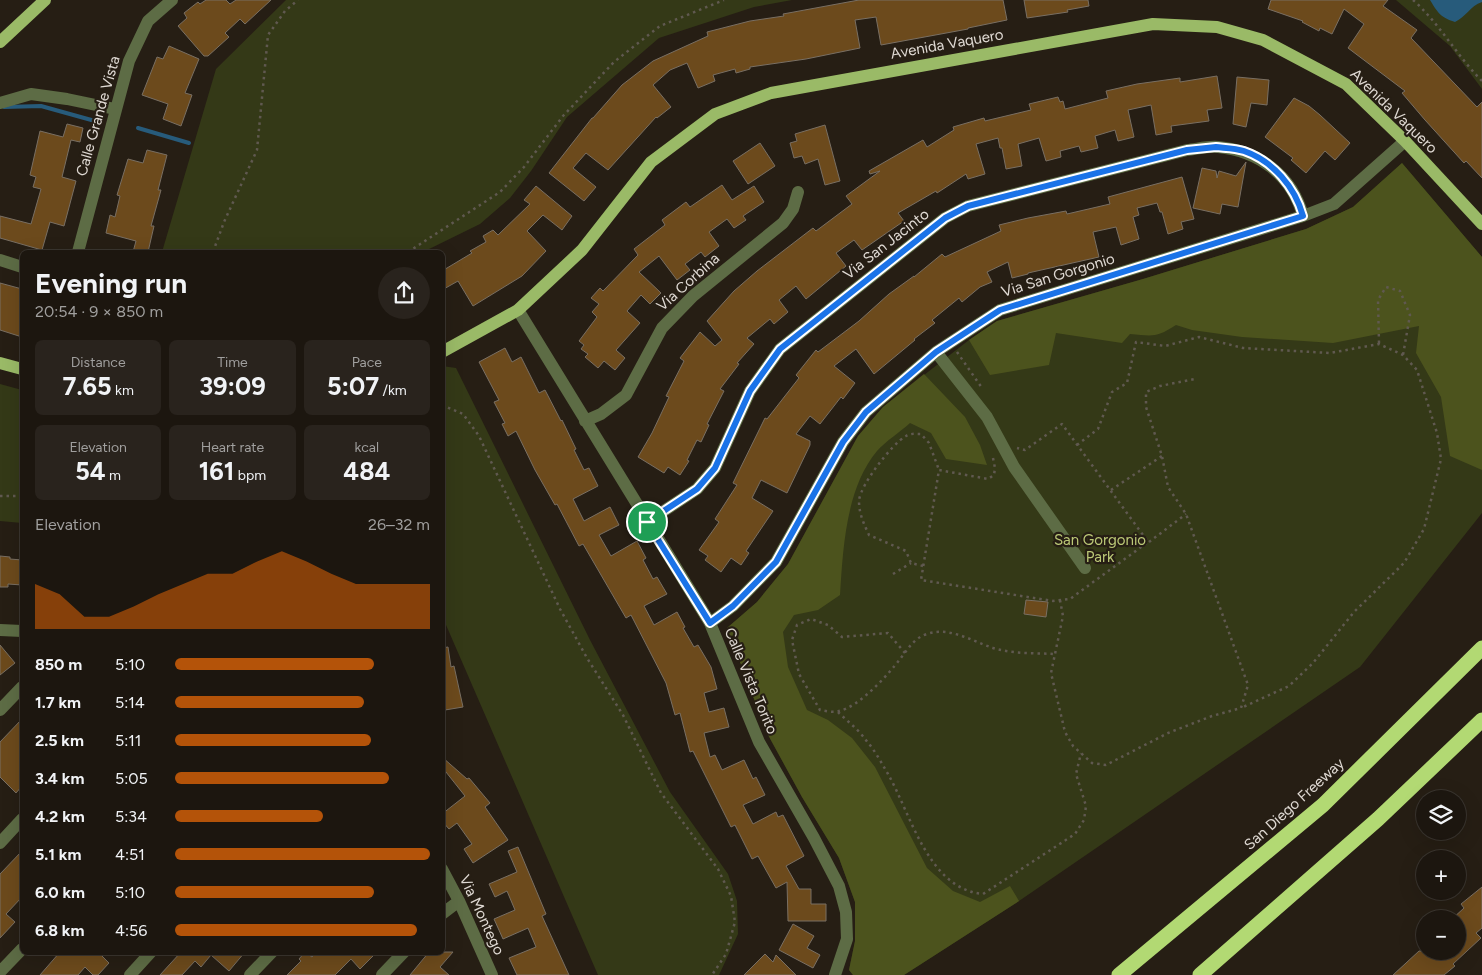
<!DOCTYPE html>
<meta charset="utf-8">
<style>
body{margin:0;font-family:Figtree,sans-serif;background:#29231d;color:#f1f3f6;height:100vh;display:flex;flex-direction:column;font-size:19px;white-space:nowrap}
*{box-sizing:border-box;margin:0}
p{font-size:16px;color:#a09f9e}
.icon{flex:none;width:28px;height:28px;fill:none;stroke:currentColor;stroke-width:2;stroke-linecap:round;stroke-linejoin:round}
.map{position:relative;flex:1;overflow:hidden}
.details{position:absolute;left:20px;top:250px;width:425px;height:705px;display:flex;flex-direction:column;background:#1c160f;border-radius:8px;box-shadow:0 5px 20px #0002,0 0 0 1px #3a352f}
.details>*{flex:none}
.fabs{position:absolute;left:1416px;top:790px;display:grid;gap:10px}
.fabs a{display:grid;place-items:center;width:50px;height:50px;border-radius:50%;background:#1c160f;box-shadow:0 5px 20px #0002,0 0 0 1px #3a352f;font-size:25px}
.pin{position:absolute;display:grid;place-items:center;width:42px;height:42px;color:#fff;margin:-21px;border:2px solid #fff;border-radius:50%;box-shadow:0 1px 5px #0007}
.round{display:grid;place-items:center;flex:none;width:52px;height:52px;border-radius:26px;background:#29231d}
.overview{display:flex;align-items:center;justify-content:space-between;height:85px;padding:0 15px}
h1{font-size:28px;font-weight:700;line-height:38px}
.metrics{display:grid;grid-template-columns:repeat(3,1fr);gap:8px;height:85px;padding:5px 15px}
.metrics div{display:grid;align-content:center;border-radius:8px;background:#29231d;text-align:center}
.metrics b{font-size:25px;font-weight:700}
.metrics small{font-size:14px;font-weight:400}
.metrics p{font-size:14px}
.chart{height:140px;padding:10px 15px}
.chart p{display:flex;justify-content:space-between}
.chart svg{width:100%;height:90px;margin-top:5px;fill:#b45309;opacity:.7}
ul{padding:0 15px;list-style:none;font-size:16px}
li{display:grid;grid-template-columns:80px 60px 1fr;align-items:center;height:38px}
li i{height:12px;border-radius:6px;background:#b45309}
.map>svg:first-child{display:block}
.green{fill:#343917}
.forest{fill:#4c531d}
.water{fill:#275b7b}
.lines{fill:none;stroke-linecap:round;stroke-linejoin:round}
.stream{stroke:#275b7b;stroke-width:4}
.building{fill:#6c4a1c;stroke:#796f63}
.path{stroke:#605950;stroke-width:2.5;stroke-dasharray:2.5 4;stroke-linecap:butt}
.minor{stroke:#5d6c45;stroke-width:12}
.major{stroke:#9aba67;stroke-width:12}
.highway{stroke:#b2d973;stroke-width:15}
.route-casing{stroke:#fff;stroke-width:10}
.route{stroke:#1a73e8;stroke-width:6}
.labels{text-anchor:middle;stroke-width:4.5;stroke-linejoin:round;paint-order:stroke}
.street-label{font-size:15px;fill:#e0dad4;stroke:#261e14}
.park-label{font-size:15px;fill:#bcc977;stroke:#261e14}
</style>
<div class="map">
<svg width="1482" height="975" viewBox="0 0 1482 975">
<rect width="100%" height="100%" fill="#261e14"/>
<path class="green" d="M286,0H792L754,7L659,38L567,117L531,171L510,198L480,224L423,252H162L216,69Z
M1396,0H1482V89L1450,46Z
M1402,163L1482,257V513L1360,667L1019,901L904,975H853L849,970L855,941V902L839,858L802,797L767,733L727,628L757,602L788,564L858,436L883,407L969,340L997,321L1143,279L1306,229L1353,207Z
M442,366L456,368L590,640L670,792L728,874L737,901L738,934L719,975H598L443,618Z
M0,384L22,390V523L0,521Z"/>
<path class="forest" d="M1402,163L1482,257V470L1450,456L1441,397L1416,353L1419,326L1333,343L1242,337L1192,330L1176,325C1156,338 1153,336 1130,334L1122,343L1056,333L1049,365L990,375L969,340L997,321L1143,279L1306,229L1353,207Z
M924,374L965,417L980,445L987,465L946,459L931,433L910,423C900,432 886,441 877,451C846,488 843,548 840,595L818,610L794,615L783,632L788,667L807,710L828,720L852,738L875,767L927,868L953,891L980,902L1010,886L1019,901L904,975H853L849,970L855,941V902L839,858L802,797L767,733L727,628L757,602L788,564L858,436L883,407Z"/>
<path class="water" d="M1430,0H1482V2C1470,6 1466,17 1455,22C1440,17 1438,13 1430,0Z"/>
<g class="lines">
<path class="stream" d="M4,107L41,106L95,121
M138,128L189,143"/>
</g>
<path class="building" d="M206,0H226L230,4L236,0H271L245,24L240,19L225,33L229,37L208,56H204L178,26L187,18L184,13L198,2L200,4Z
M859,0H1003L1007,20L968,28V29L881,45L876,17L855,20L860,48L806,59L750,67V69L736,73L735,69L713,75L715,81L698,88L687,63L670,70L653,85L671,107L657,118L656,117L608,170L586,153L573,168L596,187L584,201L549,173L592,118H593L622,85L653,61L708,36L707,32L750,21L784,16L783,14Z
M1024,0H1088L1089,6L1067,10L1068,12L1027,18Z
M1271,0H1388L1383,6L1417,30L1411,38L1477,107L1482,102V178L1466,161L1464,163L1425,120L1402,93L1405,91L1348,48L1364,24L1344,9L1332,34L1320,28L1319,31L1302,22L1303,21L1268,9Z
M169,46L199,59L185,93L192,95L181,126L163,119L168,104L142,95L157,57L163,59Z
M1217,76L1222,108L1207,110L1209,121L1171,126L1172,132L1156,135L1151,105L1128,110L1134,137L1118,141L1115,130L1095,136L1098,148L1081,152L1079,146L1060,151L1061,157L1046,161L1039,138L1018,144L1022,166L1006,169L1002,148H1000L998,138L976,144L985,174L968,179L966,174L937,193L936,191L898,213L904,221L862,250L854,240L836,253L846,266L806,299L796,286L779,300L788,312L774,324L770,319L747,338L754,344L737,363L739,364L720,389L724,391L707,424L709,425L701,442L697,440L687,460L689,461L680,475L668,467L664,473L638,457L652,433L669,397L666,396L684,361L680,358L700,332L715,346L722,340L707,321L734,291L757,271L813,228L816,231L852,204L846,196L880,171L870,174L869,171L923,140L927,147L954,130L953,127L984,118L985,121L1031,110L1029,104L1058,97L1060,102L1063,101L1065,109L1108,98L1106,91L1137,84L1180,78V82Z
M1237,77L1269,80L1267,105L1251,103L1246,127L1233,124Z
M1294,98L1309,106L1320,115L1350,143L1335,160L1325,151L1306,173L1291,160L1293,158L1265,137Z
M67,124L83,128L80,142L71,140L62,177L76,181L64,226L50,222L42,250L0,238V216L31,224L41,189L33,187L36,177L30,175L40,131L63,137Z
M825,125L840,181L825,185L818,159L805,164L802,156L794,158L790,143L797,141L795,134Z
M760,143L775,166L748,184L733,161Z
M147,150L167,155L158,190H161L151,226H154L148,252H133L136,241L106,233L110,215L115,217L120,196L117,195L128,159L143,163Z
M1246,162L1238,207L1222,204L1220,214L1193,208L1202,168L1216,171L1217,178L1219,171L1236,176Z
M1182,177L1194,219L1181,222L1183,229L1168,234L1162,212H1160L1157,203L1137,208L1139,215L1133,217L1139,239L1121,245L1116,227L1093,232L1099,257L1028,273V274L1012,278L1008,262L987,272L992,282L980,287L962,302L959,298L932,320L935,323L914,339L915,340L874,374L856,349L834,366L855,383L843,399L841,397L820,424L810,416L796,434L810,441V445L787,493L761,480L752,498L773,511L746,551L749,553L741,565L731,558L721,572L705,560L708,556L699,550L719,522L715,519L737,485L733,483L765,418L767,419L799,378L796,375L816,350L818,352L859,321L889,294L914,276V277L942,254L945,257L1001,231L999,225L1028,218L1066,211L1067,214L1110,204L1108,197Z
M722,185L732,200L754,186L764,202L743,216L746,220L734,228L727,219L709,232L719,246L705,257L701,252L685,264L690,270L677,280L659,256L639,272L661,293L650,304L641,295L627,311L640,323L616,350L625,358L615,370L604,361L598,368L585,357L588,354L581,349L584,345L579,341L597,317L592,312L599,304L591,298L600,288L603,291L638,255L634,249L665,225L662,220L686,202L690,207Z
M536,186L572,216L562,230L543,215L527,231L546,251L522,276L473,306L458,281L442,290V271L472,253L470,251L486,242L483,236L493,230L498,235L530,204L524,200Z
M0,283L22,289V337L0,330Z
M505,348L512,362L521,357L539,393L545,390L561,421L562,420L576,449L574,450L584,470L589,468L598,486L573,499L584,521L610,507L619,525L599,535L611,556L637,541L646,558L643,560L653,579L657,577L667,594L644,606L654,625L677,612L685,627L683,628L694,647L698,645L711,667L717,689L704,693L709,712L724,708L729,727L704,733L710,757L715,755L722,770L744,760L753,779L756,777L765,795L743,805L753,824L776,812L778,817L783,815L804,856L786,866L799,889H811V904H826V921H788L787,882L776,888L758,856L752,859L735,825L731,827L693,751L690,752L680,713L675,715L666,683L631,615L626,618L583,544L579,546L557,504L555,505L535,470L516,431L508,436L502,424L505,423L494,402L499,400L479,362Z
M0,556L10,557V559L22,560V585L8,584V587H0Z
M1026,600L1048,602L1046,617L1024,614Z
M0,645L15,663L0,675Z
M448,647L451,667L454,666L463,707L445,710L442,697V648Z
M22,719V786L16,793L0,777V742Z
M442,757L467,779L469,778L490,803L485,807L508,840L473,863L464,849L472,844L457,823L449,829L442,821V814L465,796L442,767Z
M518,847L546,914L542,916L569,975H517L509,958L536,947L528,928L503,939L494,919L515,910L507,891L495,897L489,884L517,872L508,851Z
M22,851V897L6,914L15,922L0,938V874Z
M1482,887V928L1476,933L1481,938L1453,964L1455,966L1444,975H1393L1419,951H1458V919H1452L1464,908L1461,904Z
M793,924L814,936L807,948L820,955L813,968L779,950Z
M60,952H98L109,963L98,975H93L85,967L78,975H40Z
M181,952H245L229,971L211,955L201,967L195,961L182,975H160Z
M305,952L312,957L316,952H377L360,969L351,959L335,975H287L301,961L299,959Z
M429,952H453L440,967L449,975H410Z
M765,954L773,962L776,955L796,975H744Z"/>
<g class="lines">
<path class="path" d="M1413,0C1440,24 1457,56 1482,81
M213,252L224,222L257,150L268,35L285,11L298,0
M408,252L500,192L524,167L563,116L614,62L660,26L724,0
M1379,343L1378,300L1386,287L1400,291L1410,315L1403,355
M957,352L982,388
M442,405L463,414L479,436L560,609L587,658L623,715L661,793L718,869L731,896L735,922L726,954L712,975
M1077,445L1098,429L1112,392L1127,383L1136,342L1165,346L1199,337L1243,348L1330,353L1379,344L1403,355L1417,370L1437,433L1441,459L1424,529L1404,563L1354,612L1313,663L1289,686L1241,708
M993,458L995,468L994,475L988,479L939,470L921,580L1053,601L1070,599L1148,542L1062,424L1025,450L1017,448
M1111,490L1162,456
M0,496H22
M1149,542L1186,514
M923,566L911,563L906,551L869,535C864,524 859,514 859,501C860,485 892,444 906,436C911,433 916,434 921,434L929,443L939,470
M893,574L911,563
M1060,600L1063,616L1051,673L1065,732L1073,746L1092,763L1106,765L1168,733L1212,716L1241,708L1248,685L1186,514L1168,487L1162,456L1146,407V392L1160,386L1195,379
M905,653L888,633L842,637L828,625L811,619L797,625L792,640L799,674L820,710C826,711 834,713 839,711C859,707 888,675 900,659C908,649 914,638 927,634C952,625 979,646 1001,650C1019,654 1038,653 1055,654
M838,712C847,721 858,729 865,739C874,749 881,762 888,774C911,814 928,889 983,894L1075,834L1084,820L1086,806L1076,774L1081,753"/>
<path class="minor" d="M0,103L31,94L67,99L115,109
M78,252L129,61L148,21L172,0
M0,260L22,267
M518,310L710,623L759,742L814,838L839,886L846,912L847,939L835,975
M936,352L987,417L1014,467L1085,568
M585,421L601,414L626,395L662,328L693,296L783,223L793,209L798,192
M647,522L697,489L715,468L750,391L780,349L945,218L968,206L1187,150C1197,149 1208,146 1218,147C1259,151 1292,175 1303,216
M710,623L733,606L776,562L843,442L866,412L936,352L1000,310L1303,216L1334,204L1405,141
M0,630L22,631
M0,710L22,687
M0,843L22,819
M442,869L459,901L492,975
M442,914L459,901
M0,972L22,949
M130,975L151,952
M250,975L272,952
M382,975L404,952"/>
<path class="major" d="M0,42L45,0
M442,352L518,310L582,250L651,162L715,114L771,93L1153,24L1217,27L1263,40L1346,84L1405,141L1482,224
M0,363L22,369"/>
<path class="highway" d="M1119,975L1323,805L1482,648
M1200,975L1378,819L1482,720"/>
</g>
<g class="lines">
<g class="route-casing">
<path id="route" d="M1216,147C1225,148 1235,148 1244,151C1273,161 1295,187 1303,216L1000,310L936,352L866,412L843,442L776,562L733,606L710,623L647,522L697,489L715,468L750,391L780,349L945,218L968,206L1187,150Z"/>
</g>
<use href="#route" class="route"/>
</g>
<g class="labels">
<g class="street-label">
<text transform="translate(947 44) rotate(-10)" y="5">Avenida Vaquero</text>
<text transform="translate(1394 111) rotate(44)" y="5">Avenida Vaquero</text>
<text transform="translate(98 116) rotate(-74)" y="5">Calle Grande Vista</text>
<text transform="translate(886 244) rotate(-38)" y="5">Via San Jacinto</text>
<text transform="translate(1058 275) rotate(-17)" y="5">Via San Gorgonio</text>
<text transform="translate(688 282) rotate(-42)" y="5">Via Corbina</text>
<text transform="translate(751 681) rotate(67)" y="5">Calle Vista Torito</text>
<text transform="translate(1294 804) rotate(-42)" y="5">San Diego Freeway</text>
<text transform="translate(482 915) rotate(65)" y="5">Via Montego</text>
</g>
<g class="park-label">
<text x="1100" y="545">San Gorgonio<tspan x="1100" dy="17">Park</tspan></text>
</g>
</g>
</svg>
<div class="fabs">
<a><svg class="icon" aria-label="layers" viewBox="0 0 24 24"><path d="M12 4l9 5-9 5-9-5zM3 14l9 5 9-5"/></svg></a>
<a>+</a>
<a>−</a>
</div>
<div class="pin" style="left:647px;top:522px;background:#1e9e55"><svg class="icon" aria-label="arrive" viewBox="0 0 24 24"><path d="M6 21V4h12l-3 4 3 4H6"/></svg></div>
<section class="details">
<div class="overview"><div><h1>Evening run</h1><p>20:54 · 9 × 850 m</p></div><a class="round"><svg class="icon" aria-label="share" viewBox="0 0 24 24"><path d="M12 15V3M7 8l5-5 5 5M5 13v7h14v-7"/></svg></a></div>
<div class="metrics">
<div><p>Distance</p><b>7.65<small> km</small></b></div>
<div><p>Time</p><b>39:09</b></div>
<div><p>Pace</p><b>5:07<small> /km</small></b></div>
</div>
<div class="metrics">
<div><p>Elevation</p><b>54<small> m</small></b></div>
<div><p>Heart rate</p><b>161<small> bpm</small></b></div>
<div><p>kcal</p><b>484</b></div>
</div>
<div class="chart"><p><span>Elevation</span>26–32 m</p>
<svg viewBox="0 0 160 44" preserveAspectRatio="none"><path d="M0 44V22L10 27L20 38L30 38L40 33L50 27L60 22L70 17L80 17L90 11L100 6L110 11L120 17L130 22L140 22L150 22L160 22V44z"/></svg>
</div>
<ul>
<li><b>850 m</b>5:10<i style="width:78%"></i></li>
<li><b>1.7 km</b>5:14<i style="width:74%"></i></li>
<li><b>2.5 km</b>5:11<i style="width:77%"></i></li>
<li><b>3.4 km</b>5:05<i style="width:84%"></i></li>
<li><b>4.2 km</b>5:34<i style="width:58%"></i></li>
<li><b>5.1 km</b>4:51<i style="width:100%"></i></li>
<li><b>6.0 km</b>5:10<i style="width:78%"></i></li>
<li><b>6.8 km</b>4:56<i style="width:95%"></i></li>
</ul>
</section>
</div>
